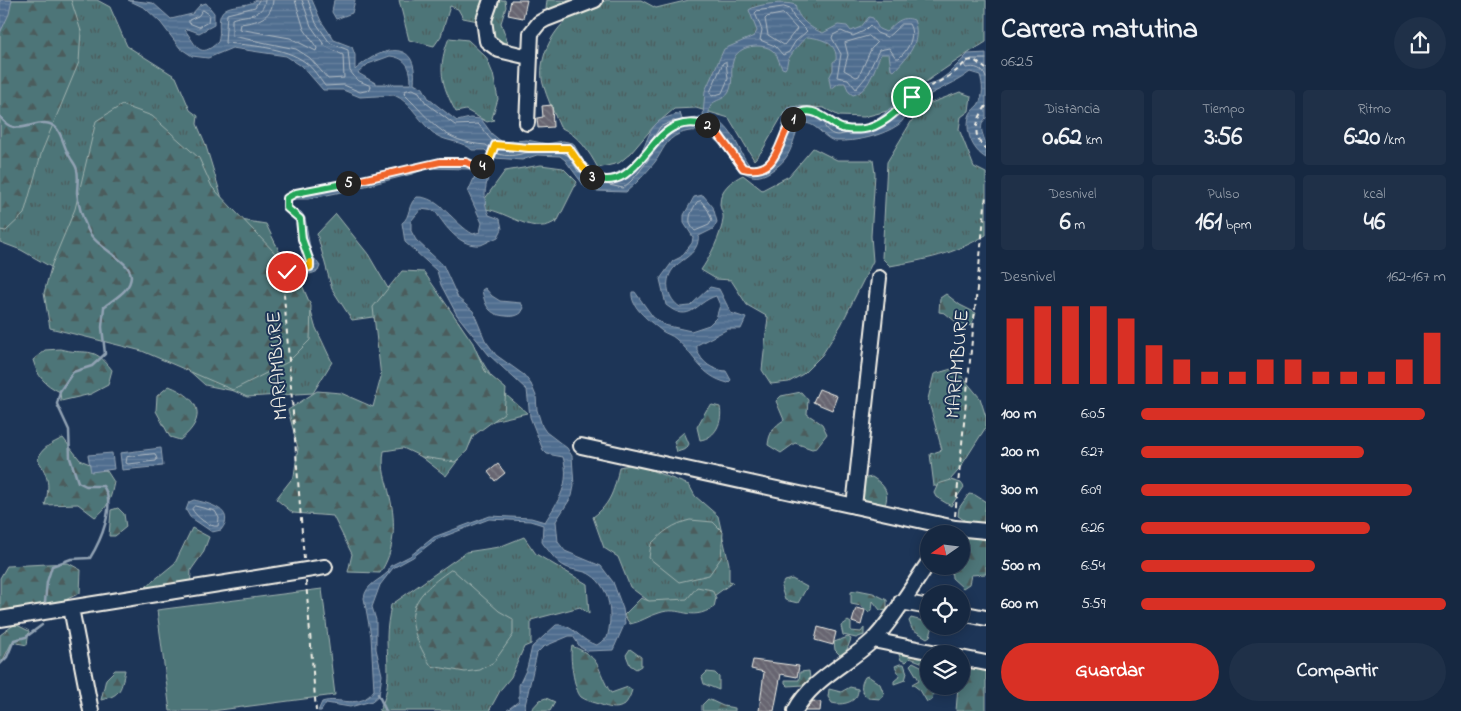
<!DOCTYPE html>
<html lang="es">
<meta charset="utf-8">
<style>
body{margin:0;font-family:"Indie Flower",sans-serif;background:#1f3048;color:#f1f3f6;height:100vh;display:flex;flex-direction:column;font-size:19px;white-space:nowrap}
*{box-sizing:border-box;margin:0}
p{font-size:16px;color:#9ea6b1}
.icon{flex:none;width:28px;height:28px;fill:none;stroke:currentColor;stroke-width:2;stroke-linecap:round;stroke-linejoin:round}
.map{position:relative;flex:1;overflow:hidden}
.sheet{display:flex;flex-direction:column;background:#162841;width:475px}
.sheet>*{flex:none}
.needle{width:32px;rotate:256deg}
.fabs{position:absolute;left:920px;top:525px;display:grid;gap:10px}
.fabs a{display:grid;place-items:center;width:50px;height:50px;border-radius:50%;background:#162841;box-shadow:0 2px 12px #0003,0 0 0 1px #35445a;font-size:25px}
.pin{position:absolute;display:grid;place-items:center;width:42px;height:42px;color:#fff;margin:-21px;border:2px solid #fff;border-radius:50%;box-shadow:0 1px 5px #0007}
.km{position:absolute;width:25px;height:25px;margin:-12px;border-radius:50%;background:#222;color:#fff;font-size:14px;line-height:25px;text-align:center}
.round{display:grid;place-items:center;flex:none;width:52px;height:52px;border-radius:26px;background:#1f3048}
.summary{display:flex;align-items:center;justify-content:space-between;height:85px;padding:0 15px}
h1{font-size:28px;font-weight:800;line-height:38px}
.figures{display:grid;grid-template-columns:repeat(3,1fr);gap:8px;height:85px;padding:5px 15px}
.figures div{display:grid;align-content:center;border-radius:5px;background:#1f3048;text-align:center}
.figures b{font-size:25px;font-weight:800}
.figures small{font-size:14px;font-weight:400}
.figures p{font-size:14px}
.chart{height:140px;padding:10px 15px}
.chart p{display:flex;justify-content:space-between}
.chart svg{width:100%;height:90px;margin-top:5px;stroke:#d93025;stroke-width:6}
.action{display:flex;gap:10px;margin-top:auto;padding:10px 15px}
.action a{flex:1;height:58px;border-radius:30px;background:#d93025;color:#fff;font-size:20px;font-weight:800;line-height:58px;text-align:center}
.action a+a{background:#1f3048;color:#f1f3f6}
ul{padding:0 15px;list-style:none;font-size:16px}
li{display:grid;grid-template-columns:80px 60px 1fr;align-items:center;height:38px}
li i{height:12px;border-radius:6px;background:#d93025}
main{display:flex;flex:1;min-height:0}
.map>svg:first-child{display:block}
.grass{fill:url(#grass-tufts);stroke:#a1b3b0}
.forest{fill:url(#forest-firs);stroke:#a1b3b0}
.pitch{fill:#4e7578;stroke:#a1b3b0}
.water{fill:url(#water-rules);stroke:#91a2b3;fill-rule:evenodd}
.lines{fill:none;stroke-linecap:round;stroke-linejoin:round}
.shore{stroke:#b2bcc4;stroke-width:1}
.stream{stroke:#91a2b3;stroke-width:2.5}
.building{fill:url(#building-back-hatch);stroke:#f4f1e8}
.minor-casing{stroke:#f4f1e8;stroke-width:18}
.path{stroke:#f4f1e8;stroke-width:2;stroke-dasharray:5 4;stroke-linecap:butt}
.minor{stroke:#1d3557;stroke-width:14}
.split-1-casing{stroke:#fff;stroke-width:10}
.split-2-casing{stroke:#fff;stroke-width:10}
.split-3-casing{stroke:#fff;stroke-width:10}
.split-4-casing{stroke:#fff;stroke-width:10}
.split-5-casing{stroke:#fff;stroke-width:10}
.split-6-casing{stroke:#fff;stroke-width:10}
.split-7-casing{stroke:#fff;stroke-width:10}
.split-1{stroke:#22a559;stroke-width:6}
.split-2{stroke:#f0652b;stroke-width:6}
.split-3{stroke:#22a559;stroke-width:6}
.split-4{stroke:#f5b400;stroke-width:6}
.split-5{stroke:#f0652b;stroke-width:6}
.split-6{stroke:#22a559;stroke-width:6}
.split-7{stroke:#f5b400;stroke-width:6}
.labels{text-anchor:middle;stroke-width:4;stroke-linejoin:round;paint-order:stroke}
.street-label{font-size:20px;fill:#f4f1e8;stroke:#1d3557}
</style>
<main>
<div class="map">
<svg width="986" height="711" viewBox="0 0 986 711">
<defs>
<pattern id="grass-tufts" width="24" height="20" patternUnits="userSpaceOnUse" patternTransform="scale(1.25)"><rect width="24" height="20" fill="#4e7578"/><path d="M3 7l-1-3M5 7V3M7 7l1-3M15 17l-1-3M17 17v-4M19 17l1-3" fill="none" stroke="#4b5c5c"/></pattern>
<pattern id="forest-firs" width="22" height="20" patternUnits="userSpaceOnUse" patternTransform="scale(1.25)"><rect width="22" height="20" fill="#4e7578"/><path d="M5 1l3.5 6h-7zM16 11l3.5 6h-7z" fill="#4b5c5c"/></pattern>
<pattern id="water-rules" width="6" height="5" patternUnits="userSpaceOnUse" patternTransform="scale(1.25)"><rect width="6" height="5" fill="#4f6d8f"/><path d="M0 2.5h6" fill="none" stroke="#69829f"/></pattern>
<pattern id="building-back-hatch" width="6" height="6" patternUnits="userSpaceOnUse" patternTransform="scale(1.25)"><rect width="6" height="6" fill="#676571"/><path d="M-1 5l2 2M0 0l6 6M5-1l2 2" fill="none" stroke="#7d7c85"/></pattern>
</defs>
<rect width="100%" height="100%" fill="#1d3557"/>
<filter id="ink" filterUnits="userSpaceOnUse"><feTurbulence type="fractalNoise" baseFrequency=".02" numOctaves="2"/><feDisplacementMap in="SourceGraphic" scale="10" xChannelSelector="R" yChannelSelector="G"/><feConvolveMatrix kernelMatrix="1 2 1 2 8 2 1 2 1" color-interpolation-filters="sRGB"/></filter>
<g filter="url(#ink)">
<path class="grass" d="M0,0H97L110,7L127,46L176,77L190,110L198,116L197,124L205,143L228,218L266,224L296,286L307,297L315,326L332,362L313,393L247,397L234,391L205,385L185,367L146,321L21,250L0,242Z
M399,0H505L506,7L501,23L509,46V58L502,56L478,21L463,18L458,9L450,6L441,36L434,46L409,40Z
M547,0H574L553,12L546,9Z
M607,0H641L656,8L689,0H986V42C966,54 949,66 930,79C912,93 905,88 891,110L864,117L839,116L824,108L797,106L785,111L762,151L754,160L729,118L696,108L674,109L654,126L631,153L619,163L598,168C588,150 579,136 560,127C554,113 547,98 543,84C537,61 551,32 569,18C580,10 594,5 607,0Z
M449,38L468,40L486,57L493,74L498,99L492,118L494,120L487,122L466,110L456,112C441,84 437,68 449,38Z
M960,92L971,96L969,111L961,117L959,129L974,167L986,173V235C952,255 928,259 890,266L882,258L887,162L917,112L928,104Z
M813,148L837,160H873L875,174L871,236L873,261L841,325L822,355L803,374L789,382L771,384L762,370L768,317L747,305L731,280L716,279L701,270C709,259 722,233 723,219C724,214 720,209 720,204C720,189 731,181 743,175L762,190L789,176Z
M541,165L563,168L577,182L556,224L557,220C536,238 507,211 485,209L484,200L505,171Z
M336,214L368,254L389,290L425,282L458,321L498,388L527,413L479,424L470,444L446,476L401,441V351L373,317L352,320L332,289L317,234Z
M955,368L980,398L986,417V427L958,471L944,487L934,486L930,454L942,450L928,399L934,374Z
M635,464L689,485L695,496L718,516L729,564V581L733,582L703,604L650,602L630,587L618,557L604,548L593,517C611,504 615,488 619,467Z
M524,537L536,554L587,584L589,614L580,607L531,620V644L524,647L511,677L501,689L489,711H379C392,688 387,663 387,637C387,627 389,616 391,605L466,552L499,547Z"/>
<path class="forest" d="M0,0H71L81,31L79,62L42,151L24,214L6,231L0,230Z
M122,105L152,116L199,158L212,187L299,278L311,306L310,340L288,362L233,390L142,351L50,328L44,293L52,264L75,209L96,121Z
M402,271L424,272L473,343L485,371L506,389L504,413L473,436L467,451L455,462L422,457L403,448L384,451C381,471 386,478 390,497C396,523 395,551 380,573L348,572L352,554L333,516L293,513L276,499L294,476L298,448L288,410L317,391L341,393L373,407L381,377L373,307Z
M946,294L960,305L976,313L971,326L956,322L945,313L939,312L940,298Z
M60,349C86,356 93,344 112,370L108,385L91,394L61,401L60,392C44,384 38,377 33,360L45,350Z
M169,386C200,398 208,418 180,440L170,437L156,411L157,396Z
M801,392L808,400L807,414L822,424L827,434L816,448L812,449L795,443L781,453L768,445C769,433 774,426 784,420L776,401L781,396Z
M712,405L720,407C723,421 716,438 700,440L697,427L707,409Z
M684,432L689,444L686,449L677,452L674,441Z
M63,438L80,460L107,471L114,482C111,497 109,508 95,517L78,504L45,505C50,486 49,477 38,460C40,448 53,443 63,438Z
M872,477C883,484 890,491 885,505C865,510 859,498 850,481Z
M951,480L961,483L964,487L951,506L936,497L934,493L938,484Z
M969,494L975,495L986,502L983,525L973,526L958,516L959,508Z
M118,508L124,514L126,527L115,536H109L111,510Z
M690,520L713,522L723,532L721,558L709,575L679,582L649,558L651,544C663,532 673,524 690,520Z
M192,528L209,537L203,553L191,570L190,596L160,603L142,590L175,563Z
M986,535V574L971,575L969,584L963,588L952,578L951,566H961V537Z
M68,563L81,570L80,593L44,610L0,613V578L7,566Z
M452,569L499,611L513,619V635L494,662L480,670L465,672L431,666C402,618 406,600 452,569Z
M792,579L807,587L798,603L785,600L781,587L784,581Z
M697,587L712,590L716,598L714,607C689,623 681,605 659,613C648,616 641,622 630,624L624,615L641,598L649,601L687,599Z
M858,590L873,593L887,600V611L880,610L873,601L872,610L869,612L861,606L851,604V592Z
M929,616V626H933L930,636L927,638L912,629L909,621L911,618L923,621Z
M848,621L851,623V631L861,632L864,628V635L856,638L843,635L841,626Z
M15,624L29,631L27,645L12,642L2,662H0V635Z
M848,637L851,639L846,652L841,656L835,650L834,642Z
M572,646C604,659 595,668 611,693L628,687L632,690C626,711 616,711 596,703C592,702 585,700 581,697C574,690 569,655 572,646Z
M630,649L641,657V666L636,669L630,665L626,655Z
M897,649L929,658V665L910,658L906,662L901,660Z
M913,662L927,669L929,686H948L947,690L939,694H933L932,700L927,702L920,690L912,684L919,680L910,665Z
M900,664H904L907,673L905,680L894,684V681L900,676L895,666Z
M962,667L970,670L986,668V711H956L958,686H961Z
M115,670H125C121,689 122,695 101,700L106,679Z
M809,671L810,679L803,685L788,686L785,683V680H799L800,672Z
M707,672L715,673L719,677V690L704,684L702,677Z
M868,676L880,684L884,694L880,699L868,698C860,692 860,685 865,677Z
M850,687L858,689C859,702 842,706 832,703L828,697L829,689L841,692Z
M546,698L555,702L550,711H530L540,700Z
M708,699L723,706L735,708V711H702V705Z"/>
<path class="pitch" d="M322,589L335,695L212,711H170L157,610Z"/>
<path class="water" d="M0,0H12L9,14L0,33Z
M128,0L153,3L171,19L192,14L200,5L206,3L214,13V25L199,33L188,29L185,30C197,46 199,60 218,42C221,33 218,25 220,17C224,1 246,9 256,0H312L321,21L334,40L352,47L355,55V70C378,48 419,36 414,83L423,88L429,99L457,121L470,118L481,119L492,134L502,142L527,140L547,144L563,141L573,143L589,171L598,178C614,178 635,164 643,149C648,139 649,130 658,122C664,117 673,116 680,113L683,122L703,116L705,91L724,49L754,36L757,31L749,10C756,4 786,1 795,5C797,18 811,29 823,33L838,25L847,26L851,31L861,27L869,17L873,18L879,29L886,32C895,24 901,15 914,20C922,42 908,56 894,71L891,69L889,54H881C874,68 870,91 853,95L849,92L845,83H839L831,89L829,78L833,70V62L836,60C838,43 821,38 807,37C800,42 793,52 789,58C786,62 788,66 785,69L782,68C779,63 778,55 773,51C763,42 737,45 733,61C730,71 734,81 729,92C722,104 708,96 709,117C737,124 740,163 754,168L767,163L776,153L787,108C800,104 818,110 829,118C832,120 835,123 839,124C879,135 884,106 912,91C920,87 931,85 940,80C951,73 958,63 968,54L986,53V118C977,127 984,135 986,145C986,149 986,154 986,158C972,150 964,130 970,114C972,110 975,108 978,105C984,96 983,85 980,75L970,72C956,83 940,88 924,98C919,102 913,105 909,110C905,115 904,121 898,125C882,136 855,142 836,141C823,140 816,119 800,124C794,135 793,149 785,159C782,163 778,166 774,169C730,202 730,113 679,134C665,140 663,151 655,162C646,173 637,183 626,192L596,191L585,187L565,160L560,156L537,155L522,160L495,158C488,177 480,195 489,215L500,219L502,229L498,237L481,245C459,247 446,227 435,211L421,209L411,221V231L416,240L443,265L458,298L473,311L485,340L496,355L524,375L531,384L536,396L537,410L542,426L546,432L567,448L572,456L574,486L572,496L556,521L558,542L565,551L601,566L613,582L623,609L625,623L613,650L587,651L580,647L573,636H569L543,647L537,653L524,710L506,711L519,701V685L527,668L532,647L556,625C573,623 581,642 597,645L607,638C613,617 611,588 591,575C584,570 574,571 566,567C557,563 550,552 544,545L542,542L543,525L530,521L489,519L435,540L413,557L393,568L380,585L372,607L376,620V649L382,675L379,695L372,701L350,707L326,703L321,711H318L322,702C339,696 360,711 374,690L371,636L364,598C366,584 379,581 388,572L390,566L410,556L434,537L490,516L531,518L545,522C558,501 571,484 563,457L547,454L543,450L530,417L527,390L489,355L457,315L441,285L437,271L405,242L402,223C411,217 407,204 417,197C439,196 455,225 473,234L480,232L482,223L468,192L475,176L470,169L427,168L412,174L346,191L308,199H291V208L301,212L305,218L311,254L320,266L318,271C307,277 295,273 287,282L284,280C292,268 307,277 314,266L308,253L303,219L288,209V198L322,193L427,165L481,163L489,154L485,150H472C463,141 447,142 436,135C420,124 413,103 394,95L360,97L343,90H323L303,67L286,56L232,48L208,58L192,56L180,48L161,23L145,8ZM390,56C407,58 411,68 411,84H377L358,73L368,64Z
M334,0H355L352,13L336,19L332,12Z
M703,195L713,207L717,222L713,229L699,236C698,239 698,244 696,247C691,257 679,261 673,269C663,282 668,299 680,307L690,306L710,287L719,289L731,313L746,318L741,329H728L697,345V350C702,363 712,370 726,371L731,380L728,383C700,376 696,356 676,339C672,335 666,334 662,331C651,322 630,308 632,292H635L653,317L664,325L691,331L709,325L716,318L720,305L716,296C695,302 691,325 666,305L660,279L673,261L681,257L692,243L693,237L684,223V215L694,197Z
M485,288L492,296L500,301L521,303L524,308L521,313C517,316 512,317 506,316C489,315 485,306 482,290Z
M161,448L163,466L122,470L120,453Z
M112,453L114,469L91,472L88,455Z
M194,500C208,503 237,510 221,530L212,532L190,517L186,510L189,502Z"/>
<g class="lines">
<path class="shore" d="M259,0L255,7L227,14L225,43C248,45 285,47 305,62C313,68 319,78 325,86L344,85L360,92L370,90L371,86L357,80L350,71L348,50L330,43L316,23L308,0
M265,0C264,18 244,14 232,19V36L296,49L310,58L328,79L344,78L343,55L325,46L311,26L302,0
M273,0C272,19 256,22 240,24L239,29L290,38L316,51L317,48L304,29L295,0
M784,7L790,9L794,18L807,31L795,42L789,52L783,55L775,46L760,40L762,30L755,13L757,11Z
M203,10L209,14L208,22L199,27L189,23V20L198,16Z
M783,14L797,29L784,45L768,35L765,19L767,17Z
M902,24H909C916,36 908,50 899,58H896L889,48L879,50L866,77L856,89L848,79L837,77L841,54L832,38L833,35L841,31L853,36L864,31L870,25L877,33L887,37Z
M869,36L877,43L871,49L859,76L856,77L844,70L848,55L845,43Z
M986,59H971L964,65L966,68C975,66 983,68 986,78
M726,62L728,79L722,93L712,96L710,92L723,63Z
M413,89L419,92L426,103L455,125L478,124C488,134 493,149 510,147C518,147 524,145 531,147V150C523,155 506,158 496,153C493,152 490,147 486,145C442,142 433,122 404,94L405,91Z
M674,121L677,122L679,129C654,141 646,171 623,188L609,185L610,181L639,163L660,127Z
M705,121L721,129L725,138L722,139L709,128L697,125L698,122Z
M826,123L836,129L845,130L846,133C837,137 830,135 825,127Z
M567,146L581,167V172L578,171L569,156L558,150L559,147Z
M701,201L708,210L712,220L709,225L695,231C686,222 690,213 697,202Z
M155,454L157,459L156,461L128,464L126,463L127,457Z
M195,506L215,511L219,518L218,526C210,528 195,516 192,509Z"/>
<path class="stream" d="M0,116C16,144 41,110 57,129C63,137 64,148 70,157C72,161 76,165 77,170C79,177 77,186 77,193C78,204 83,219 88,230C95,247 130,260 131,276C131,291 113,299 104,307L102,327L105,354L92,366L73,372L60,391L57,404L69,430L70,458L78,482L86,486H103C117,505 100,542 90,558L71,559L52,566L47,582L45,602
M0,664L7,657L14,640L26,637L42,625
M378,694L386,711"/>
</g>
<path class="building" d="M511,0H527L523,18L508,15Z
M552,105L553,127L538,128L537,118L543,117L542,106Z
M819,389L837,396L832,410L813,402Z
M498,464L505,473L495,481L488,472Z
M856,608L865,610L861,625L852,622Z
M818,627L836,632L833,645L815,640Z
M753,660L799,666L797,677L781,674L774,711H759L764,672L751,669Z
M813,701L821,702L820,711H805Z"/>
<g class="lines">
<g class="minor-casing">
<path id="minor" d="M491,0L484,20L487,41L499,50L529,57
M527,123L531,33L539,23L546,19L595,0
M581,446L955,528L986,531
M854,506L879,278
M901,602L929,607
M71,608L91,711
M961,613L986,618
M0,619L325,567
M873,640L942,654
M961,658L986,663
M795,711C811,680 847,664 872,641C891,623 913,585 929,562"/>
</g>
<path class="path" d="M986,106C977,120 970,136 986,149
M955,516L986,195
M304,559L283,281L287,272L310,267L311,264L302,239L300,219L287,208L288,195L440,162H466L477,167L488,164L495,145L529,148H569C575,157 581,169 589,176C607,189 634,170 646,156C654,146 663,131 676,126C688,120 701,124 713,127L743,168C787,179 775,126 799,113C815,104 826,122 839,127C846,130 855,129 862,129C883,128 897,107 912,96C931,84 952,79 966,61L974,60L986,69
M306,581L316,711"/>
<use href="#minor" class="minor"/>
</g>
</g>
<g class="lines" filter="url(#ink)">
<g class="split-1-casing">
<path id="split-1" d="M793,119C808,102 823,117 837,126C843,130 856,130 864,129C882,127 899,109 912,97"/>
</g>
<g class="split-2-casing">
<path id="split-2" d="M707,125L713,127L743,168C780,177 777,139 793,119"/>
</g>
<g class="split-3-casing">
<path id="split-3" d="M592,177C634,194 648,136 676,126C687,122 696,123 707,125"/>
</g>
<g class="split-4-casing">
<path id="split-4" d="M482,166L488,164L495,145L529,148H569L580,164L592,177"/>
</g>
<g class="split-5-casing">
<path id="split-5" d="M348,183L440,162H466L477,167L482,166"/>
</g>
<g class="split-6-casing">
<path id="split-6" d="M310,262L302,239L300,219L287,208V198L296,193L348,183"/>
</g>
<g class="split-7-casing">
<path id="split-7" d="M287,272L310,267V262"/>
</g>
<use href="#split-1" class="split-1"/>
<use href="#split-2" class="split-2"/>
<use href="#split-3" class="split-3"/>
<use href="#split-4" class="split-4"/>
<use href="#split-5" class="split-5"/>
<use href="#split-6" class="split-6"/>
<use href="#split-7" class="split-7"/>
</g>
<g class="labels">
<g class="street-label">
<text transform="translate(956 364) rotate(-85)" y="7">MARAMBURE</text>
<text transform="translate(276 366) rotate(-94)" y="7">MARAMBURE</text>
</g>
</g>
</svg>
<div class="fabs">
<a><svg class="needle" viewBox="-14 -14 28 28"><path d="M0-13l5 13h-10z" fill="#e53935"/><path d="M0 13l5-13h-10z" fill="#9ea6b1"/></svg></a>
<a><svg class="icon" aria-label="locate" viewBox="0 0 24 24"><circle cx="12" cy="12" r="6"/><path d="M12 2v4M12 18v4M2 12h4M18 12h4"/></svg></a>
<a><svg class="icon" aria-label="layers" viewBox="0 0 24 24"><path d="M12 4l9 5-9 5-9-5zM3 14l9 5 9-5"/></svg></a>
</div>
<div class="pin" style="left:912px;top:97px;background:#1e9e55"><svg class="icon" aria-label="arrive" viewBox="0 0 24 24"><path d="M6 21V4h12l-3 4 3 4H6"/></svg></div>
<div class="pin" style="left:287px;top:272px;background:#d93025"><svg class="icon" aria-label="check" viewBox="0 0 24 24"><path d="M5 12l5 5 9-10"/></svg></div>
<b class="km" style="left:793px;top:119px">1</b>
<b class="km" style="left:707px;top:125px">2</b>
<b class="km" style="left:592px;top:177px">3</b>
<b class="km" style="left:482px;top:166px">4</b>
<b class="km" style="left:348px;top:183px">5</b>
</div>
<section class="sheet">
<div class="summary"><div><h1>Carrera matutina</h1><p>06:25</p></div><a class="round"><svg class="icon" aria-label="share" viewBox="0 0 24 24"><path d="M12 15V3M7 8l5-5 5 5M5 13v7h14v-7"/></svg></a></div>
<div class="figures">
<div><p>Distancia</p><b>0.62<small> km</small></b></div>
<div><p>Tiempo</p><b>3:56</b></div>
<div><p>Ritmo</p><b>6:20<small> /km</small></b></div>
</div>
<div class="figures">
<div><p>Desnivel</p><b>6<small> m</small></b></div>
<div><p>Pulso</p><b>161<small> bpm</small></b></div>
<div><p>kcal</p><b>46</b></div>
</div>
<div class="chart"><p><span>Desnivel</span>162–167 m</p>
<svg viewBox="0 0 160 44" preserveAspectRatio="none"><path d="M5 44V12M15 44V6M25 44V6M35 44V6M45 44V12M55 44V25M65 44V32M75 44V38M85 44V38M95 44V32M105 44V32M115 44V38M125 44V38M135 44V38M145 44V32M155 44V19"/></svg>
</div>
<ul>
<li><b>100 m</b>6:05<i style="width:93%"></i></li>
<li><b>200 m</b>6:27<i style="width:73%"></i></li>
<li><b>300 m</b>6:09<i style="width:89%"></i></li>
<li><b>400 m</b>6:26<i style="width:75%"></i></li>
<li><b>500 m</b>6:54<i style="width:57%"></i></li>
<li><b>600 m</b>5:59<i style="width:100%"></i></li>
</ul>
<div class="action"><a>Guardar</a><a>Compartir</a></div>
</section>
</main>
